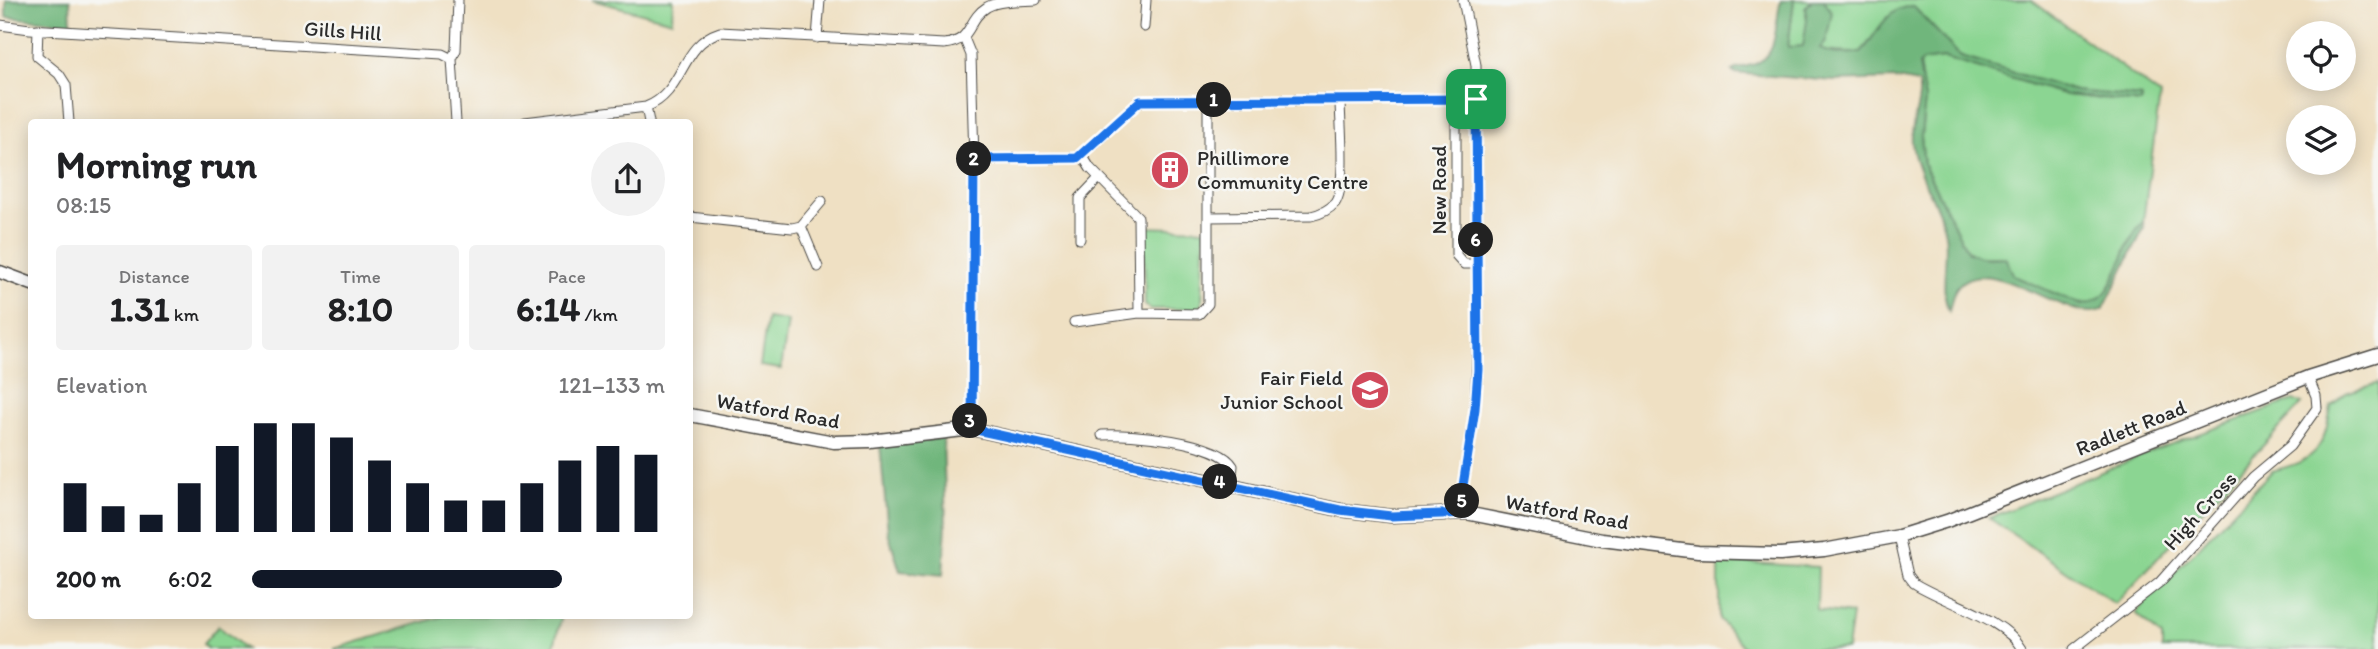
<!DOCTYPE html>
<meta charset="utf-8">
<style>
body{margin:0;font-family:Itim,sans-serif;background:#f2f2f2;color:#202124;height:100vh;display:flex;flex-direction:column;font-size:26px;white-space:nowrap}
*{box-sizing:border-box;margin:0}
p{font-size:23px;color:#757577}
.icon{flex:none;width:38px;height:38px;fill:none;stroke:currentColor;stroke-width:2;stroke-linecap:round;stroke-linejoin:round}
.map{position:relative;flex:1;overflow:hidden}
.details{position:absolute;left:28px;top:119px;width:665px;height:500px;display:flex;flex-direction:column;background:#fff;border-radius:7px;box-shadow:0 4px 18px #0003}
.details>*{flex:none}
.controls{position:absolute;left:2286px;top:21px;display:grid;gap:14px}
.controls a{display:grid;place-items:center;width:70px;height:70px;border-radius:50%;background:#fff;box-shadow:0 4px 18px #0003;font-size:35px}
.pin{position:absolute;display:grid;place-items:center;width:60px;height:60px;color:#fff;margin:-30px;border-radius:14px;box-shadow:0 4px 10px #0006}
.km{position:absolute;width:35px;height:35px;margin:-18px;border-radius:50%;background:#222;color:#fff;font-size:19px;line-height:35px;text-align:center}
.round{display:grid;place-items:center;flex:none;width:74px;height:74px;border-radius:37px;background:#f2f2f2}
.summary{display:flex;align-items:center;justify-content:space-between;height:119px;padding:0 28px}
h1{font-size:38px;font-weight:800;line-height:52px}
.stats{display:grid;grid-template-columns:repeat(3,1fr);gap:10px;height:119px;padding:7px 28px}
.stats div{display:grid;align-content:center;border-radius:7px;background:#f2f2f2;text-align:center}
.stats b{font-size:35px;font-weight:800}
.stats small{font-size:19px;font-weight:400}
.stats p{font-size:19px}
.chart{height:196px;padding:14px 28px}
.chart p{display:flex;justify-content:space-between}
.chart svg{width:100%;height:126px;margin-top:7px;stroke:#111827;stroke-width:6}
ul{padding:0 28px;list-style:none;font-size:23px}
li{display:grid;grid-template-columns:112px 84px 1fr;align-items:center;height:52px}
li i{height:18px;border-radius:9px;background:#111827}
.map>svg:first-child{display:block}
.green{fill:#8bd592;stroke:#5b805e;stroke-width:2}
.forest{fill:#70b67c;stroke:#4e7054;stroke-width:2}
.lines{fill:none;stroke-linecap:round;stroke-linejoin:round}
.minor-casing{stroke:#484642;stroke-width:11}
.secondary-casing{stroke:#484642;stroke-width:15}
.minor{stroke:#fff;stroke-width:9}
.secondary{stroke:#fff;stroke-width:12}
.route-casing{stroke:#fff;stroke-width:14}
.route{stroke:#1a73e8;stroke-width:9}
.labels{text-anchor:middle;stroke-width:5;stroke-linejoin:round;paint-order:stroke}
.street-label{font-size:21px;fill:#2b2b2b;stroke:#f6f6f2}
.poi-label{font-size:21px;fill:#2b2b2b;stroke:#f6f6f2;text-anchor:start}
</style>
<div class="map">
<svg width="2378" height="649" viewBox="0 0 2378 649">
<rect width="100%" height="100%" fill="#f6f6f2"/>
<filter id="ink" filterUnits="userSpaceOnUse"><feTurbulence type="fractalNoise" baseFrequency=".0143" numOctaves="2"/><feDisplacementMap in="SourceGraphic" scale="14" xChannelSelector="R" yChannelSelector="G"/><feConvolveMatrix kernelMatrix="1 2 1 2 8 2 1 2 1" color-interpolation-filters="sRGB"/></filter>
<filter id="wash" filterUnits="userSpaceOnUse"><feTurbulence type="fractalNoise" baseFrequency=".00686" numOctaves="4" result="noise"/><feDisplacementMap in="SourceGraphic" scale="28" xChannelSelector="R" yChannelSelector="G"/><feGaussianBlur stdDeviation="1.57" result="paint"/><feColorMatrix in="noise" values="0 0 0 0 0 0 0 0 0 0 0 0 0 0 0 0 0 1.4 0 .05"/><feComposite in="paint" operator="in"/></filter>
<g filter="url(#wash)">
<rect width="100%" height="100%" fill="#efe0c3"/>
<path class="green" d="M592,0H673L672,21Z
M1794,0H2031L2160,95L2143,222L2106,293L2091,303L2074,304L2014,276L2001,257H1976L1962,247L1924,165L1921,136L1925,100L1919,65L1922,61L1944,58L2066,95L2141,103L2142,100L2075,91L1961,57L1919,13L1869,42L1861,53C1836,54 1814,49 1788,47Z
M1144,227L1205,229L1202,304L1197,309H1150L1145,305Z
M767,318L788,321L781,369L760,366Z
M2378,383V649H2162V637L2135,613L2272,471C2316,460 2324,450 2331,406L2346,393Z
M2293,400L2302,404L2115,604L1989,518L2155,450Z
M1719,561L1818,567L1817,610L1852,614L1847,649H1745L1719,619Z
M444,616H561V619L553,649H334Z
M218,626L246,649H208L203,644Z"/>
<path class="forest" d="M6,0H70L71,23L6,17Z
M1781,0H1794L1788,47L1803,46L1807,20L1805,7L1812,0H1824L1832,12L1826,41L1820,48C1831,57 1848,52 1861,53C1875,37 1887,4 1914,7L1961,57L2075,91L2142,97L2141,103L2066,95L1944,58L1922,61L1919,65L1925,100L1921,136L1924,165L1968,253L1984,258L2005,257L2014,276L2082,305C2124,298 2117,247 2143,222L2144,228L2104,308C2074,331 1991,249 1958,286C1951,294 1952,302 1949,311C1939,289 1949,258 1945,234C1940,202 1915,176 1912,142C1910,121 1923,103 1918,83L1897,79L1835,81L1734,73L1732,71C1740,66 1751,67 1759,62C1779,50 1775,20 1781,0Z
M943,438L946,526L943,575L900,571L888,532L880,445Z"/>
</g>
<g filter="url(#ink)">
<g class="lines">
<g class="minor-casing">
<path id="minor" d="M1463,0L1476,65L1478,335L1475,409L1462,492L1466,513
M0,25L30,29L442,54L452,59
M1144,27L1146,0
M38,29L37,56L59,74L66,85L69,122
M817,38L820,0
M964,38L971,55L974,159L972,429
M1456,100V255L1464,264H1476
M646,107L649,122
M456,122L452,59L456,50L458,0
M525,122L646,107C685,92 679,45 720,32L944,44C974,41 966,20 987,7C1000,0 1021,1 1036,0
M1082,155L1090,168L1138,217L1139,313L1199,314L1208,304V100
M974,159L1077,158L1140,101L1476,99
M690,217L792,228L801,226L822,201
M1208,217L1311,216C1320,214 1329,210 1335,203C1347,186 1340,122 1340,100
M801,226L818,267
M1080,239V198L1099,178
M1074,322L1139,313
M1102,435C1129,433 1219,441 1233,466L1231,484
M1899,536L1908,575L1914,583C1943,602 2005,618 2022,649
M2074,649L2160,582L2253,477L2290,446L2317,408L2316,396L2308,377"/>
</g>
<g class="secondary-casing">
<path id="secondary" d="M0,272L32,284
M690,415L834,442L870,441L972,429L1340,510L1391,516L1466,513L1602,540L1698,552L1780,554L1824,550L1899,536L1947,521L2308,377L2378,355"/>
</g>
<use href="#minor" class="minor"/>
<use href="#secondary" class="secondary"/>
</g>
</g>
<g class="lines" filter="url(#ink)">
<g class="route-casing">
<path id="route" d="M1476,99L1478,370L1475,409L1462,492L1466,513L1391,516L1340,510L972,429L974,159L1077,158L1140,101Z"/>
</g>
<use href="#route" class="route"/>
</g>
<defs>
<g id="building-disc" transform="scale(2.0125)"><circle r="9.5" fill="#d1495b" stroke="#f6f6f2"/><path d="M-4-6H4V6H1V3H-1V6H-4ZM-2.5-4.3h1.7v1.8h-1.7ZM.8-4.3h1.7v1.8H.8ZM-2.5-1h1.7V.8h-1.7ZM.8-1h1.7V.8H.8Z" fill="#fff"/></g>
<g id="school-disc" transform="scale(2.0125)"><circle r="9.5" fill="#d1495b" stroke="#f6f6f2"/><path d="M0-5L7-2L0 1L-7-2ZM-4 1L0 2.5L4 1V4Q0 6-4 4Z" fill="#fff"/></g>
</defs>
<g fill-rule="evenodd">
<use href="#building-disc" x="1170" y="170"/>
<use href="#school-disc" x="1370" y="390"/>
</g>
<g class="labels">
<g class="street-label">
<text transform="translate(343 31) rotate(4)" y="7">Gills Hill</text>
<text transform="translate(1439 190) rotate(-90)" y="7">New Road</text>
<text transform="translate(778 411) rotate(10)" y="7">Watford Road</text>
<text transform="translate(2131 428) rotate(-22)" y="7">Radlett Road</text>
<text transform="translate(2200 511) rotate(-48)" y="7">High Cross</text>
<text transform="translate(1567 512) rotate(10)" y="7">Watford Road</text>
</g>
<g class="poi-label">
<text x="1197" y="165">Phillimore<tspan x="1197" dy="24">Community Centre</tspan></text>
<text x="1343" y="385" text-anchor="end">Fair Field<tspan x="1343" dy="24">Junior School</tspan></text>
</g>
</g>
</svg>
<div class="controls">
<a><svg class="icon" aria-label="locate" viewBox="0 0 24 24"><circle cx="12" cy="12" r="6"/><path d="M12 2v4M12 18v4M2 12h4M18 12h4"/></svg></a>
<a><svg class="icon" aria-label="layers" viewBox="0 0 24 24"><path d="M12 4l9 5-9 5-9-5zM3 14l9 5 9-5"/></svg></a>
</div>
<div class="pin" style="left:1476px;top:99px;background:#1e9e55"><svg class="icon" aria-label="arrive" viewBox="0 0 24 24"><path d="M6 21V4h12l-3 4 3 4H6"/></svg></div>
<b class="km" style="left:1214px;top:100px">1</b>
<b class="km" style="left:974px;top:159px">2</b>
<b class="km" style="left:970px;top:421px">3</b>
<b class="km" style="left:1220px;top:482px">4</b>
<b class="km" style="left:1462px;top:501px">5</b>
<b class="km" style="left:1476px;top:240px">6</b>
<section class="details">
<div class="summary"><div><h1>Morning run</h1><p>08:15</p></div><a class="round"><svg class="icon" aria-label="share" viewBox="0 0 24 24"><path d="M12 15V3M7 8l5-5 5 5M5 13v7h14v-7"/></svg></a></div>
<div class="stats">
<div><p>Distance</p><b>1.31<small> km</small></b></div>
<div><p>Time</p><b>8:10</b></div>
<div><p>Pace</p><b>6:14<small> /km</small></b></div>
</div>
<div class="chart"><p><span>Elevation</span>121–133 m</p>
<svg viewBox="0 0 160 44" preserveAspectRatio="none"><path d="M5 44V27M15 44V35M25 44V38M35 44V27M45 44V14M55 44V6M65 44V6M75 44V11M85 44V19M95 44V27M105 44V33M115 44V33M125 44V27M135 44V19M145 44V14M155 44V17"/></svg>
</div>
<ul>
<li><b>200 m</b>6:02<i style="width:75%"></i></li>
</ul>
</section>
</div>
